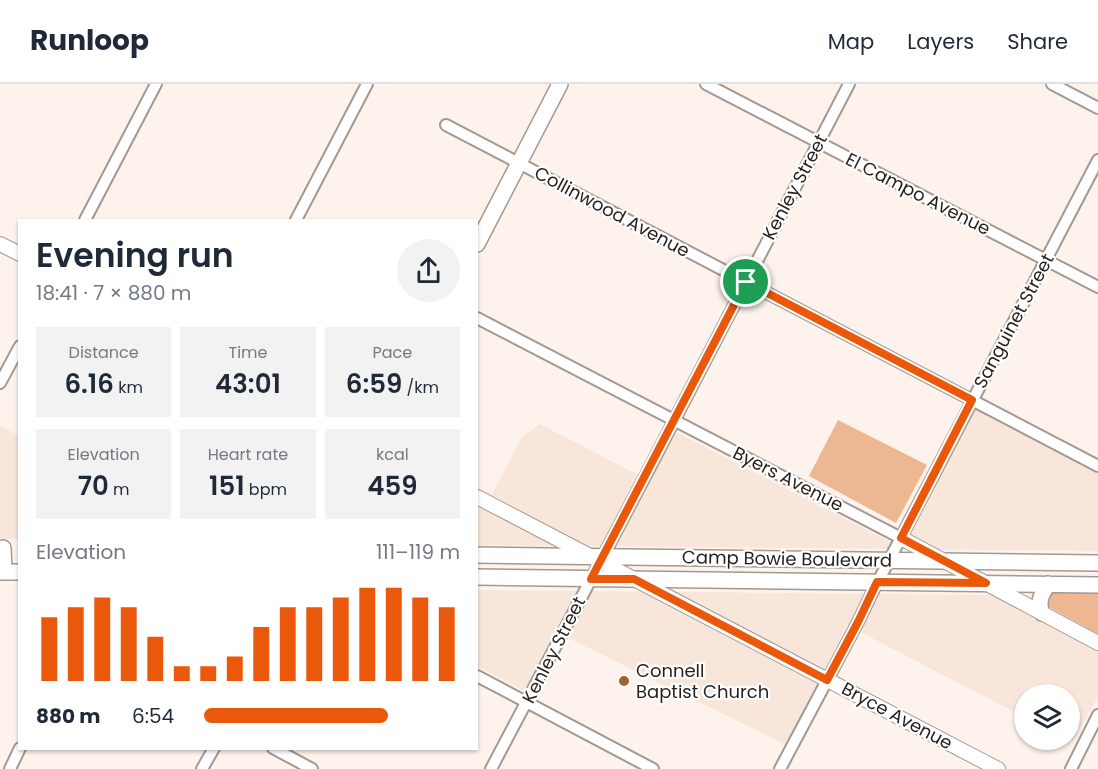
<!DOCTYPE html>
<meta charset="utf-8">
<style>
body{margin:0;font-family:Poppins,sans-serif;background:#f2f2f3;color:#1f2937;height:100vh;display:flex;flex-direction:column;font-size:22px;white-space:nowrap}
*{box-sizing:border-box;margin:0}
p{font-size:20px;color:#747a83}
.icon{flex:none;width:33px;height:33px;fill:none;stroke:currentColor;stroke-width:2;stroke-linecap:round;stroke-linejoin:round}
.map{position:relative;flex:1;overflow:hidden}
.drawer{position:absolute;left:18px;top:135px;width:460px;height:531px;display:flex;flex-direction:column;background:#fff;border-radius:0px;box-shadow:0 2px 4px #0004}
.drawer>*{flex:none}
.fabs{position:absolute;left:1014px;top:600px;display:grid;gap:12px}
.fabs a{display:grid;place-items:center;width:66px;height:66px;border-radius:50%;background:#fff;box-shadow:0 2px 4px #0004;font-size:30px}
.pin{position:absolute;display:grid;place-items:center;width:51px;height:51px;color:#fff;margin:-26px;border:3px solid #fff;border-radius:50%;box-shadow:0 2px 6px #0007}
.round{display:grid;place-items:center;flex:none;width:63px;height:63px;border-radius:32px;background:#f2f2f3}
.headline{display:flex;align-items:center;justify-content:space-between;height:102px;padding:0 18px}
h1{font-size:33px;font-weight:600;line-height:45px}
.stats{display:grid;grid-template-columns:repeat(3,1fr);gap:9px;height:102px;padding:6px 18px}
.stats div{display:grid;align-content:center;border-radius:0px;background:#f2f2f3;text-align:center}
.stats b{font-size:26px;font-weight:600}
.stats small{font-size:16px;font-weight:400}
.stats p{font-size:16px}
.chart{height:168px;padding:12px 18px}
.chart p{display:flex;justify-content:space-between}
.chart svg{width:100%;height:108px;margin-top:6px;stroke:#ea580c;stroke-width:6}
ul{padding:0 18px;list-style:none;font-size:20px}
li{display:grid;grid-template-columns:96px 72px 1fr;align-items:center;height:45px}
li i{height:15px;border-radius:8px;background:#ea580c}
header{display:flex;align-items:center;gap:36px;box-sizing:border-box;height:84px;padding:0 30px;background:#fff;border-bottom:2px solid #e0e1e3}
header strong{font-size:28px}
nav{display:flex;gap:33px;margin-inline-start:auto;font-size:21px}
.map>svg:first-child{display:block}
.built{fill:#f8e6da}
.green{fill:#edb791}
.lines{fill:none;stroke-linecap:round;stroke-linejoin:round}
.minor-casing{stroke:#a29992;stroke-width:14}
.tertiary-casing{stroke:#a29992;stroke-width:16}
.secondary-casing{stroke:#a29992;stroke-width:18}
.minor{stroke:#fff;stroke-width:10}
.tertiary{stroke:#fff;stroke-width:14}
.secondary{stroke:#fff;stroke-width:15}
.route-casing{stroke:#fff;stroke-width:12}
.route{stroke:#ea580c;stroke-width:8}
.poi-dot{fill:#a3632d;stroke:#fff;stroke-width:2}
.labels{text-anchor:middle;stroke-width:4.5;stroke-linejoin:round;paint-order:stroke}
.street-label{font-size:18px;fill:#231f1d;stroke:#fff}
.poi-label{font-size:18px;fill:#231f1d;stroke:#fff;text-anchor:start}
</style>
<header>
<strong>Runloop</strong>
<nav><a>Map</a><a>Layers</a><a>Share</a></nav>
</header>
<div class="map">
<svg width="1098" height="685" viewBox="0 0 1098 685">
<rect width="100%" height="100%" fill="#fdf3ec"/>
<path class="built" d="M972,316L1098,389V467L477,461V403L492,410L522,353L540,340L648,396L676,348L892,459Z
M0,341L19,352V455H0Z
M477,506L1098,512V613L1072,658L1067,656H1070V610H1024V633L847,541L786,661L558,549L526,608L477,582Z"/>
<path class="green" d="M838,336L927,381L896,439L809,392Z
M1049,508H1098V550L1047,522Z"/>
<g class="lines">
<g class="minor-casing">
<path id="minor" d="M706,0L1098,203
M1052,0L1098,24
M446,41L1098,382
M85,136L156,0
M296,136L367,0
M477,234L901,454
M0,299L20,262
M477,592L653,685
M273,664L312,685
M10,685L20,664
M202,685L214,664
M491,685L649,385L849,0
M780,685L858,538L872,509L1098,76
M1071,685L1098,631"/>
</g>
<g class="tertiary-casing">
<path id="tertiary" d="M0,160L20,170
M477,413L998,685
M901,454L1098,559"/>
</g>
<g class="secondary-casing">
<path id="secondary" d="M477,160L560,0
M3,464L4,488
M477,471L1098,479
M0,488H20
M477,493L1098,501
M1042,529C1037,518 1042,509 1048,500"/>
</g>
<use href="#minor" class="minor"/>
<use href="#tertiary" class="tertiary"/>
<use href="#secondary" class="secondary"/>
</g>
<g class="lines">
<g class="route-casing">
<path id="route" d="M746,198L972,316L901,454L986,499L877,498L858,538L827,596L634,495H591Z"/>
</g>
<use href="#route" class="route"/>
</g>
<circle class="poi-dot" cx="624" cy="597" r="6"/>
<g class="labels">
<g class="street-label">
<text transform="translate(795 103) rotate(-62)" y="6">Kenley Street</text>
<text transform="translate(918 110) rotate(27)" y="6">El Campo Avenue</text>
<text transform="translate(612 128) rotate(28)" y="6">Collinwood Avenue</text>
<text transform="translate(1014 237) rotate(-62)" y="6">Sanguinet Street</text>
<text transform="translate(788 395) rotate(27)" y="6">Byers Avenue</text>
<text transform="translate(787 475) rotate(1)" y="6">Camp Bowie Boulevard</text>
<text transform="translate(554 566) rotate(-63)" y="6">Kenley Street</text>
<text transform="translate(897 632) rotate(28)" y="6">Bryce Avenue</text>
</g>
<g class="poi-label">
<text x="636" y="593">Connell<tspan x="636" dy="21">Baptist Church</tspan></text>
</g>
</g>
</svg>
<div class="fabs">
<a><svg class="icon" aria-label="layers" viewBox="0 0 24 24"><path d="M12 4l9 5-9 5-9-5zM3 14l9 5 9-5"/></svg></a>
</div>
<div class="pin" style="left:746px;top:198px;background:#1e9e55"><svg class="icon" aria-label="arrive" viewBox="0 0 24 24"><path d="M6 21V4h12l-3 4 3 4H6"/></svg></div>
<section class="drawer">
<div class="headline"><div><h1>Evening run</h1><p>18:41 · 7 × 880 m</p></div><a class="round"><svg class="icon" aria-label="share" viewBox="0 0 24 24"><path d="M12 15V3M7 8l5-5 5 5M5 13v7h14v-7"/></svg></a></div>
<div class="stats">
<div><p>Distance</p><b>6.16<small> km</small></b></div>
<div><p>Time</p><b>43:01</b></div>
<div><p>Pace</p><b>6:59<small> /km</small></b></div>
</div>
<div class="stats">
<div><p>Elevation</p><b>70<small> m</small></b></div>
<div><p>Heart rate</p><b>151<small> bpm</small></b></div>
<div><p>kcal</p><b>459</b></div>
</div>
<div class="chart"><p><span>Elevation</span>111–119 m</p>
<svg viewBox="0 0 160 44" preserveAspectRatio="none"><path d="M5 44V18M15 44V14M25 44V10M35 44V14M45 44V26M55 44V38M65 44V38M75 44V34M85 44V22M95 44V14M105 44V14M115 44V10M125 44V6M135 44V6M145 44V10M155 44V14"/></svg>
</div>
<ul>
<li><b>880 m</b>6:54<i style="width:72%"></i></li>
</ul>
</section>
</div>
